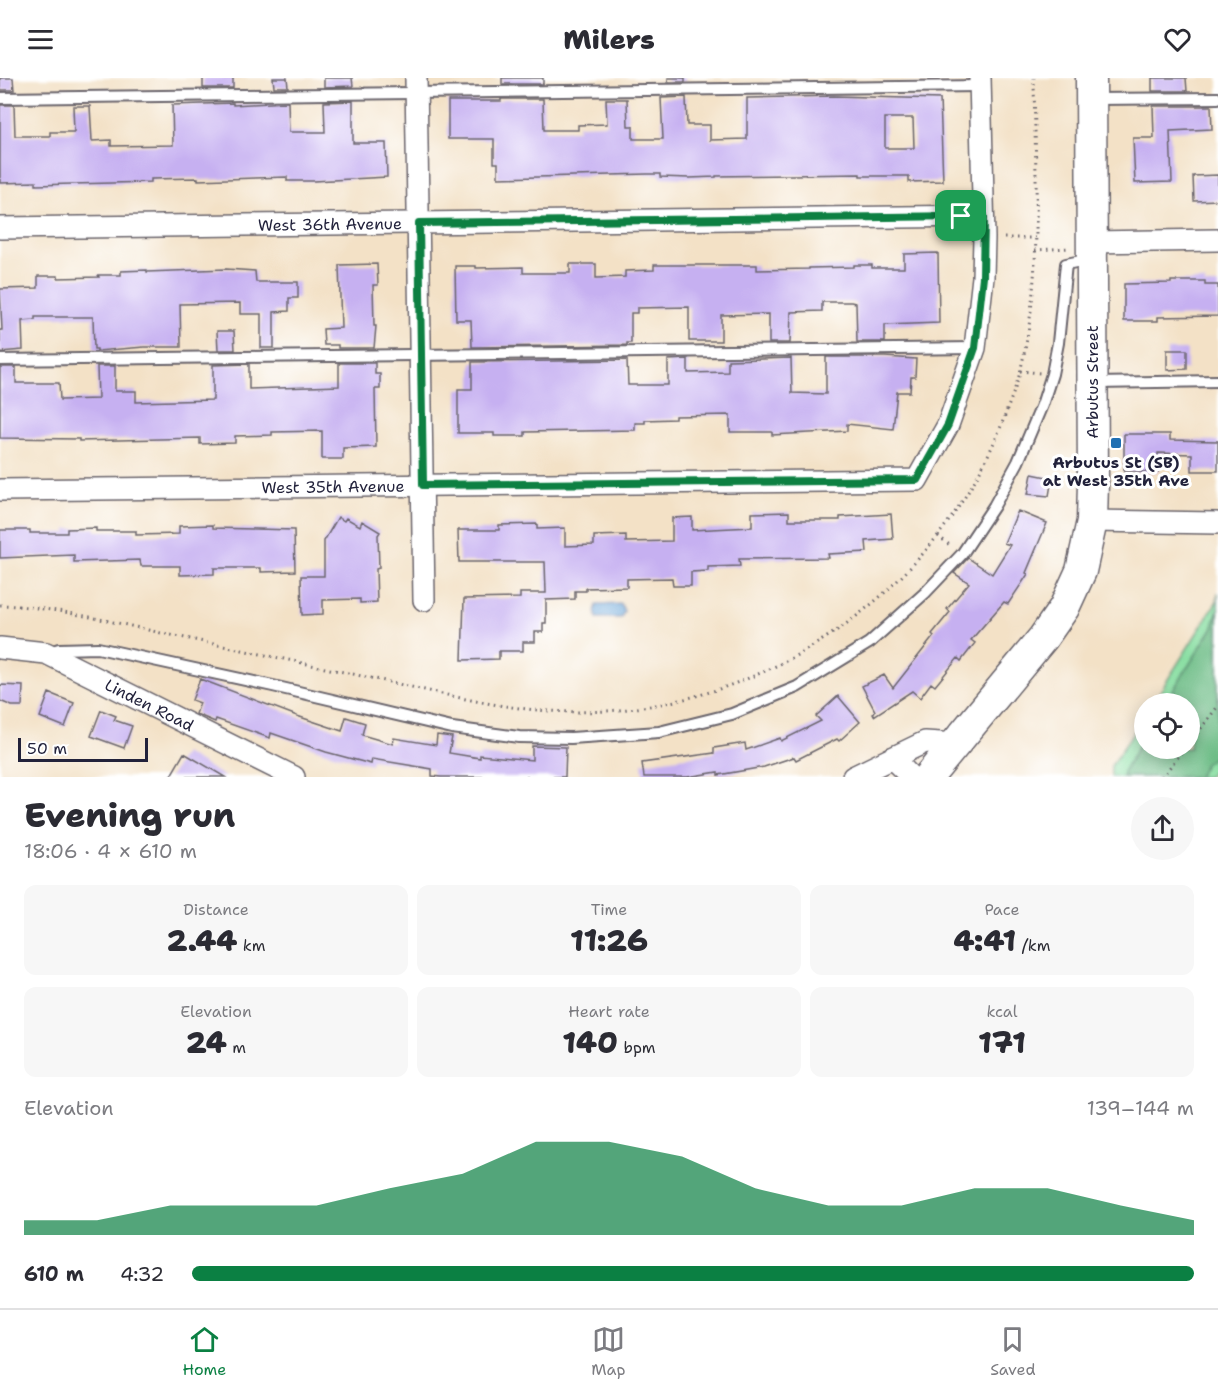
<!DOCTYPE html>
<meta charset="utf-8">
<style>
body{margin:0;font-family:"Shantell Sans",sans-serif;background:#f7f7f7;color:#2b2b33;height:100vh;display:flex;flex-direction:column;font-size:22px;white-space:nowrap}
*{box-sizing:border-box;margin:0}
p{font-size:20px;color:#7c7c81}
.icon{flex:none;width:33px;height:33px;fill:none;stroke:currentColor;stroke-width:2;stroke-linecap:round;stroke-linejoin:round}
.map{position:relative;height:699px;overflow:hidden}
.drawer{display:flex;flex-direction:column;background:#fff;flex:1}
.drawer>*{flex:none}
.buttons{position:absolute;left:1134px;top:615px;display:grid;gap:12px}
.buttons a{display:grid;place-items:center;width:66px;height:66px;border-radius:50%;background:#fff;box-shadow:0 3px 15px #0003;font-size:30px}
.scale{position:absolute;left:18px;bottom:15px;width:130px;box-sizing:border-box;padding-left:6px;border:3px solid #22223b;border-top:0;font-size:16px;line-height:21px;white-space:nowrap;color:#22223b;-webkit-text-stroke:4px #fff;paint-order:stroke}
.pin{position:absolute;display:grid;place-items:center;width:51px;height:51px;color:#fff;margin:-26px;border-radius:12px;box-shadow:0 3px 9px #0006}
.round{display:grid;place-items:center;flex:none;width:63px;height:63px;border-radius:32px;background:#f7f7f7}
.head{display:flex;align-items:center;justify-content:space-between;height:102px;padding:0 24px}
h1{font-size:33px;font-weight:800;line-height:45px}
.stats{display:grid;grid-template-columns:repeat(3,1fr);gap:9px;height:102px;padding:6px 24px}
.stats div{display:grid;align-content:center;border-radius:12px;background:#f7f7f7;text-align:center}
.stats b{font-size:30px;font-weight:800}
.stats small{font-size:16px;font-weight:400}
.stats p{font-size:16px}
.chart{height:168px;padding:12px 24px}
.chart p{display:flex;justify-content:space-between}
.chart svg{width:100%;height:108px;margin-top:6px;fill:#0b8043;opacity:.7}
ul{padding:0 24px;list-style:none;font-size:20px}
li{display:grid;grid-template-columns:96px 72px 1fr;align-items:center;height:45px}
li i{height:15px;border-radius:8px;background:#0b8043}
header{display:flex;justify-content:space-between;align-items:center;height:78px;padding:0 24px;background:#fff;font-size:27px;font-weight:800}
.tabs{display:flex;justify-content:space-around;align-items:center;height:84px;border-top:2px solid #e1e1e2;background:#fff;font-size:16px;color:#7c7c81}
.tabs a{display:grid;justify-items:center;gap:3px}
.tabs .on{color:#0b8043}
.map>svg:first-child{display:block}
.green{fill:#88dea1;stroke:#55806e;stroke-width:1.5}
.forest{fill:#6ebd87;stroke:#487061;stroke-width:1.5}
.water{fill:#62a0d4;stroke:#426188;stroke-width:1.5}
.building{fill:#c6b0f1;fill-rule:evenodd}
.lines{fill:none;stroke-linecap:round;stroke-linejoin:round}
.lane-casing{stroke:#6b656c;stroke-width:14}
.street-casing{stroke:#6b656c;stroke-width:24}
.secondary-casing{stroke:#6b656c;stroke-width:33}
.path{stroke:#6b656c;stroke-width:3;stroke-dasharray:1.5 4.5;stroke-linecap:butt}
.lane{stroke:#fff;stroke-width:10}
.street{stroke:#fff;stroke-width:21}
.secondary{stroke:#fff;stroke-width:30}
.route-casing{stroke:#fff;stroke-width:12}
.route{stroke:#0b8043;stroke-width:8}
.poi-dot{fill:#1f6fb2;stroke:#fff;stroke-width:2}
.labels{text-anchor:middle;stroke-width:6;stroke-linejoin:round;paint-order:stroke}
.street-label{font-size:16px;fill:#22223b;stroke:#fff}
.poi-label{font-size:16px;font-weight:bold;fill:#22223b;stroke:#fff}
</style>
<header><svg class="icon" aria-label="menu" viewBox="0 0 24 24"><path d="M4 6h16M4 12h16M4 18h16"/></svg>Milers<svg class="icon" aria-label="heart" viewBox="0 0 24 24"><path d="M12 20l-8-8c-3-5 5-10 8-4 3-6 11-1 8 4z"/></svg></header>
<div class="map">
<svg width="1218" height="699" viewBox="0 0 1218 699">
<rect width="100%" height="100%" fill="#fff"/>
<filter id="ink" filterUnits="userSpaceOnUse"><feTurbulence type="fractalNoise" baseFrequency=".0167" numOctaves="2"/><feDisplacementMap in="SourceGraphic" scale="12" xChannelSelector="R" yChannelSelector="G"/><feConvolveMatrix kernelMatrix="1 2 1 2 8 2 1 2 1" color-interpolation-filters="sRGB"/></filter>
<filter id="wash" filterUnits="userSpaceOnUse"><feTurbulence type="fractalNoise" baseFrequency=".008" numOctaves="4" result="noise"/><feDisplacementMap in="SourceGraphic" scale="24" xChannelSelector="R" yChannelSelector="G"/><feGaussianBlur stdDeviation="1.35" result="paint"/><feColorMatrix in="noise" values="0 0 0 0 0 0 0 0 0 0 0 0 0 0 0 0 0 1.4 0 .05"/><feComposite in="paint" operator="in"/></filter>
<g filter="url(#wash)">
<rect width="100%" height="100%" fill="#f3e1c6"/>
<path class="green" d="M1218,514V688L1208,699H1111V688L1144,639V670H1190V626L1153,625L1217,523Z"/>
<path class="forest" d="M1218,531V676L1205,686L1198,699H1123V694L1144,659V670H1190V626L1165,625L1213,549Z"/>
<path class="water" d="M621,526L624,533L621,540H597L595,533L597,527Z"/>
<g id="blocks">
<path class="building" d="M0,0H13L14,12H0Z
M203,0H233V10H203Z
M273,0H287L288,9H274Z
M324,0H352L353,8L324,9Z
M502,0H543V6H502Z
M668,0H685V4H668Z
M1152,0H1186L1187,13H1152Z
M834,18L940,21L943,103L909,104V98H860V96L716,98V99L689,100L660,99V96H647L498,100V85H494V61H448V23H501V21H543L544,52H578V47L607,46L606,21H627L628,48H633V61H663L661,20L686,19L687,47H710V62L747,61V20ZM885,40H913L914,70H885Z
M353,23V65H386L387,99L314,103H287V99L198,102V100L151,101V104L72,106L36,107V104L0,105V27H14L15,58H50V54H74L73,28H90L92,63L111,62V68L173,67L172,27L233,25V27L288,24L289,54H325L324,24Z
M1153,28H1211L1212,51L1170,53L1172,104L1135,105L1133,60H1154Z
M1218,97V122L1194,123L1193,98Z
M938,175L939,245L885,247V264H857L856,225L851,224H822V233L791,234L790,265H769V236L721,237V263H689V229L637,230V235H631V265H627V267L472,269L471,242H456L455,188H476V190L523,189V195H570V186H596V200L625,199V193L654,192V187H757V192L809,191V190L854,189V187H872V190H904V176Z
M377,186L378,207H373L374,248H376L374,270H338V267H324L323,251L341,250L339,187Z
M226,191L255,193L256,204H298V220H289V233L274,234V270H261V236H240V225L180,226L181,269H144L97,273V271H94L93,239H35V242L22,243L23,272L0,274V252H2L0,211L38,210V198H58V200L99,199L98,197H121V193L147,192V194Z
M1171,203H1205V207H1218V238L1158,239V243H1124V206L1171,205Z
M217,253H234L235,272H218Z
M1167,272H1187V291L1167,292Z
M826,279H885L916,281L915,299H911L910,314H897L893,351L847,346V353L772,357V354H730V337L675,338V341L645,342V345H635V352L525,354V358H494V355H458V311H472V284L627,282L628,307H668V282L688,281V295L728,294V282L791,280L792,315L826,316Z
M339,285H375V296H380V311H375L376,369L343,370V381H322V353L272,354V357L235,358V365L200,366V360L79,363V361L0,360V289H16V305H59L60,322L98,321L97,288H115V313H136V324L213,322V287L249,286V311L339,308Z
M1124,356H1170V362L1218,363V393H1192V376L1158,375V394H1124Z
M1032,396L1052,400L1049,418L1028,416Z
M1018,433L1047,445L1026,495L1028,496L1008,526L1004,524L971,562L975,565L961,583L958,580L935,608L931,605L920,620L912,613L874,638L873,636L875,633L862,608L884,597L893,610L934,558L932,556L950,534L947,531L969,505L954,495L968,480L992,496L1010,467L1004,465Z
M789,434V442H840V439L891,436L893,461L866,463L867,474L828,476L829,480L739,481L740,488L708,489V493L691,494V508H673L672,500L627,501V509L586,510V513H575V521L546,522V545H543V554H535V564H523V573H499V581L462,582L464,521L520,520V515H546L545,484H459L458,452H499V447L537,446V451L565,450V468L594,467V458L626,457V464L672,463V440L692,439V452L752,449V435Z
M338,439L344,443L346,440L360,448L362,443L380,454L378,457L379,490L376,491L377,524L360,525V521L323,522V536L302,537L301,498H324V463Z
M213,447V450L294,452L295,493L261,494V490H214V496L180,497V488H141L140,482L74,484V477L0,480V452H30V455H67V451L96,450V453H136V457L179,456V448Z
M200,601L297,638L342,653L346,639L365,645L362,657L393,666L394,660L436,667L437,657L452,659L449,675L480,680V677L532,682V668L566,669L565,699H441L432,698V691L372,681L371,686L326,674L271,655L270,660L216,641L215,644L196,636L200,625L192,622Z
M0,607L23,608L22,628H12L0,623Z
M49,615L74,625L65,649L40,639Z
M838,618L860,644L839,663L837,661L796,682L794,679L764,689L718,697V694L687,699H644L642,685L714,675V670L745,665L746,672L780,660L781,663L821,643L816,638Z
M101,632L116,638L114,642L132,648L124,670L91,658Z
M184,675L225,699H170Z"/>
</g>
</g>
<g filter="url(#ink)">
<use href="#blocks" fill-opacity="0" stroke="#6b656c" stroke-width="1.5"/>
<g class="lines">
<g class="lane-casing">
<path id="lane" d="M0,20L980,8
M1092,21L1218,20
M0,282L975,270
M1095,305L1218,303
M50,574L59,571L98,570L273,608L452,650L519,659L571,660L659,654L732,636L797,609L869,565L925,515L962,476L994,428L1018,384L1042,327L1052,296L1058,265L1066,186L1091,181"/>
</g>
<g class="street-casing">
<g id="street">
<path d="M416,0L424,522"/>
<path id="s1" d="M0,150L983,138"/>
<path d="M1091,164L1218,162"/>
<path id="s2" d="M0,412L917,402L948,347L975,270L983,199L984,160L980,0"/>
<path d="M1092,443L1217,445"/>
<path id="s3" d="M0,570L46,575L294,699"/>
<path d="M892,680L911,699"/>
<path d="M853,699L925,664L956,666"/>
</g>
</g>
<g class="secondary-casing">
<path id="secondary" d="M928,699L1043,560L1064,530L1081,493L1092,443L1093,405L1091,0"/>
</g>
<path class="path" d="M1004,160H1035
M1035,172L1069,170
M1020,293L1040,295
M938,458L951,468
M0,527C54,529 109,543 161,555C234,570 307,586 380,602C426,612 472,624 519,630C729,658 936,532 1007,332C1012,318 1018,304 1021,290C1043,198 1035,94 1034,0
M1190,665L1218,628
M1162,699L1185,670"/>
<use href="#lane" class="lane"/>
<use href="#street" class="street"/>
<use href="#secondary" class="secondary"/>
</g>
</g>
<g class="lines" filter="url(#ink)">
<g class="route-casing">
<path id="route" d="M961,138H984L983,199L975,270L948,347L917,402L423,407L419,145Z"/>
</g>
<use href="#route" class="route"/>
</g>
<rect class="poi-dot" x="1110" y="359" width="12" height="12" rx="3"/>
<g class="labels">
<g class="street-label">
<text dy="6" stroke="none"><textPath href="#s1" startOffset="330">West 36th Avenue</textPath></text>
<text transform="translate(1092 304) rotate(-90)" y="6">Arbutus Street</text>
<text dy="6" stroke="none"><textPath href="#s2" startOffset="333">West 35th Avenue</textPath></text>
<text dy="6" stroke="none"><textPath href="#s3" startOffset="162">Linden Road</textPath></text>
</g>
<g class="poi-label">
<text x="1116" y="390">Arbutus St (SB)<tspan x="1116" dy="18">at West 35th Ave</tspan></text>
</g>
</g>
</svg>
<div class="buttons">
<a><svg class="icon" aria-label="locate" viewBox="0 0 24 24"><circle cx="12" cy="12" r="6"/><path d="M12 2v4M12 18v4M2 12h4M18 12h4"/></svg></a>
</div>
<div class="scale">50 m</div>
<div class="pin" style="left:961px;top:138px;background:#1e9e55"><svg class="icon" aria-label="arrive" viewBox="0 0 24 24"><path d="M6 21V4h12l-3 4 3 4H6"/></svg></div>
</div>
<section class="drawer">
<div class="head"><div><h1>Evening run</h1><p>18:06 · 4 × 610 m</p></div><a class="round"><svg class="icon" aria-label="share" viewBox="0 0 24 24"><path d="M12 15V3M7 8l5-5 5 5M5 13v7h14v-7"/></svg></a></div>
<div class="stats">
<div><p>Distance</p><b>2.44<small> km</small></b></div>
<div><p>Time</p><b>11:26</b></div>
<div><p>Pace</p><b>4:41<small> /km</small></b></div>
</div>
<div class="stats">
<div><p>Elevation</p><b>24<small> m</small></b></div>
<div><p>Heart rate</p><b>140<small> bpm</small></b></div>
<div><p>kcal</p><b>171</b></div>
</div>
<div class="chart"><p><span>Elevation</span>139–144 m</p>
<svg viewBox="0 0 160 44" preserveAspectRatio="none"><path d="M0 44V38L10 38L20 32L30 32L40 32L50 25L60 19L70 6L80 6L90 12L100 25L110 32L120 32L130 25L140 25L150 32L160 38V44z"/></svg>
</div>
<ul>
<li><b>610 m</b>4:32<i style="width:100%"></i></li>
</ul>
</section>
<nav class="tabs">
<a class="on"><svg class="icon" aria-label="home" viewBox="0 0 24 24"><path d="M3 11l9-7 9 7M6 9v11h12V9"/></svg>Home</a>
<a><svg class="icon" aria-label="map" viewBox="0 0 24 24"><path d="M3 6l6-2 6 2 6-2v14l-6 2-6-2-6 2zM9 4v14M15 6v14"/></svg>Map</a>
<a><svg class="icon" aria-label="saved" viewBox="0 0 24 24"><path d="M7 4h10v16l-5-4-5 4z"/></svg>Saved</a>
</nav>
